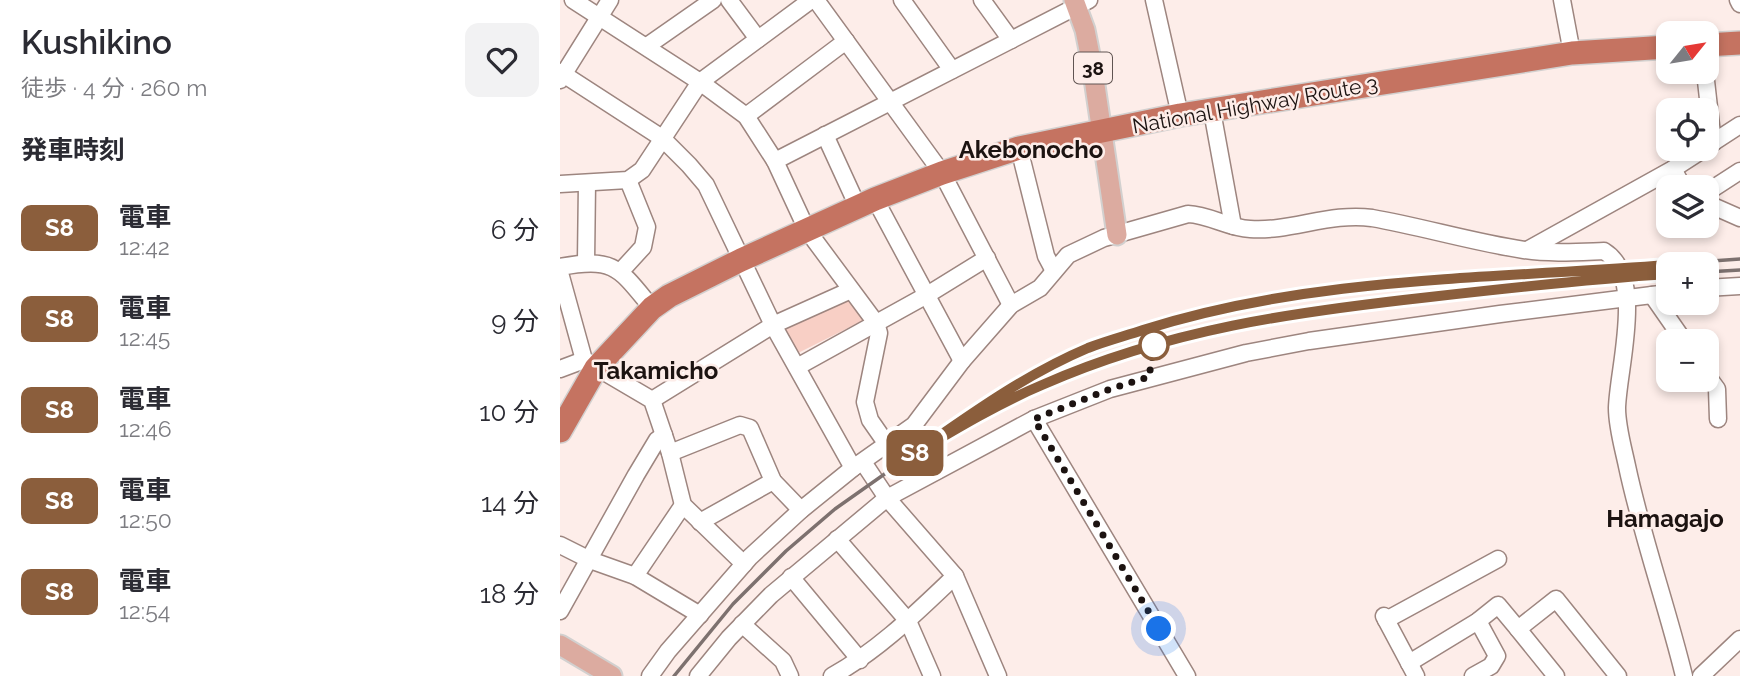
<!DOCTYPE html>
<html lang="ja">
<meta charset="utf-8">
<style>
:root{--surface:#fff;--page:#f2f2f3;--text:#2b2b33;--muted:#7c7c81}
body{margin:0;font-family:Raleway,"Noto Sans JP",sans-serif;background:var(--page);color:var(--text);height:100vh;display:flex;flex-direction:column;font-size:26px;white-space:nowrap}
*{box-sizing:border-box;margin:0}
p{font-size:23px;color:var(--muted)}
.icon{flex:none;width:38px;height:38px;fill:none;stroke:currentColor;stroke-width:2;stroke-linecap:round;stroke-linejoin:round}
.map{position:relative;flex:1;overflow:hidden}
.drawer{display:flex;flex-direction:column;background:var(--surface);width:560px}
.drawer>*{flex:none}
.badge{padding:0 14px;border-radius:10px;font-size:24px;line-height:46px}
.needle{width:46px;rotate:60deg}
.buttons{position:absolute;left:1096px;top:21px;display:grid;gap:14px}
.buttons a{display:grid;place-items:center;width:63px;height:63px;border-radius:14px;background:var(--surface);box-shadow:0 4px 10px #0003;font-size:35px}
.you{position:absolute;width:35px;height:35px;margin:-18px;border:5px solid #fff;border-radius:50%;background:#1a73e8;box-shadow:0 0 0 10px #1a73e833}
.map>.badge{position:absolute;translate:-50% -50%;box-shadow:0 0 0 4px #fff}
h2{padding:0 21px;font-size:26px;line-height:63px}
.round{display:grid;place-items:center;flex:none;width:74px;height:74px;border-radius:14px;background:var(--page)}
.headline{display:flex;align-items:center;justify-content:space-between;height:119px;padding:0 21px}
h1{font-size:33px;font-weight:600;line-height:52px}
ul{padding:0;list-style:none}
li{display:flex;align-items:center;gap:21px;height:91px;padding:0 21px}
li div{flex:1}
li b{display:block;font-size:26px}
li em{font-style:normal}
li .badge{min-width:77px;font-weight:700;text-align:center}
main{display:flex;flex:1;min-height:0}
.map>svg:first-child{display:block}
.green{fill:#f8cfc5}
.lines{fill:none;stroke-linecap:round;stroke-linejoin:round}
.minor-casing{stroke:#9d857f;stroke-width:19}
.major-casing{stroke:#d2d0cf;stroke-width:23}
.highway-casing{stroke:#d2d0cf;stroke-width:26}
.minor{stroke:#fff;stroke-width:16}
.major{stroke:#dcaba0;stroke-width:19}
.highway{stroke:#c57361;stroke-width:23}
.rail{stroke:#7d716f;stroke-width:3.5}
.line-casing{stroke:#fff;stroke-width:16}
.line{stroke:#8b5e3c;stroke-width:10}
.walk{stroke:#1c1311;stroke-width:7;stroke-dasharray:0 12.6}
.stop-dot{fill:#fff;stroke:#8b5e3c;stroke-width:3.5}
.labels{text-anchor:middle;stroke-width:5;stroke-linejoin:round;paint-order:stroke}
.shield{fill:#fdede9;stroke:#605452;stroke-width:2}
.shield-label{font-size:19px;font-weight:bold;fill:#1c1311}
.street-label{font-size:21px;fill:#1c1311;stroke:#fdede9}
.quarter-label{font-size:24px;font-weight:bold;fill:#1c1311;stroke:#fdede9}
</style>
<main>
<section class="drawer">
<div class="headline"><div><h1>Kushikino</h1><p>徒歩 · 4 分 · 260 m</p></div><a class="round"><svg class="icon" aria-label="heart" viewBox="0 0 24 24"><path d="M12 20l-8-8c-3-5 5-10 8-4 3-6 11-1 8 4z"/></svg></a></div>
<h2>発車時刻</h2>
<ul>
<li><span class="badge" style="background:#8b5e3c;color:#fff">S8</span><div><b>電車</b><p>12:42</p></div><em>6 分</em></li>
<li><span class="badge" style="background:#8b5e3c;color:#fff">S8</span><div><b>電車</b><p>12:45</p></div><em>9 分</em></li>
<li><span class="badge" style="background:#8b5e3c;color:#fff">S8</span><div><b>電車</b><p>12:46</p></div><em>10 分</em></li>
<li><span class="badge" style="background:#8b5e3c;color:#fff">S8</span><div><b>電車</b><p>12:50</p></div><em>14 分</em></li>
<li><span class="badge" style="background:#8b5e3c;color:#fff">S8</span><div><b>電車</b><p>12:54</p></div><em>18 分</em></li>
</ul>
</section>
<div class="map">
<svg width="1180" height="676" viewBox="0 0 1180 676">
<rect width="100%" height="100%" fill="#fdede9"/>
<path class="green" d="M 283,292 L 306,319 L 230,357 L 215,332 Z"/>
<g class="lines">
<defs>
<g id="minor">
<path d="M 13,0 L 140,82 L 186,116 L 215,161 L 247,230 L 316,323 L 319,333 L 305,402 L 310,420 L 326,443"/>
<path d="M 169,0 L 198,39"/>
<path d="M 256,0 L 382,173 L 451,305"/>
<path d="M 342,0 L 392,70"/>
<path d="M 422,0 L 451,40"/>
<path d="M 594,0 L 620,115"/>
<path d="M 1002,0 L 1012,53"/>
<path d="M 1178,0 L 1180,4"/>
<path d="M 87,46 L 153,0"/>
<path d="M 0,72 L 102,138 L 129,165 L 146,185 L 213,325 L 293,468"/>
<path d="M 1145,72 L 1153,143"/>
<path d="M 0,80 L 50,0"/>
<path d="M 652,111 L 673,226"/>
<path d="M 186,116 L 286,41"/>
<path d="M 265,135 L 298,207"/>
<path d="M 1146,147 L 1180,125"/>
<path d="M 459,148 L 486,256 L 494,271"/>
<path d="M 215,161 L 529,0"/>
<path d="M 1113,169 L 1123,187"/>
<path d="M 0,184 L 68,180 L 82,170 L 140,82 L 251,0"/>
<path d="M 1146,193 L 1180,171"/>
<path d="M 315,199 L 402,361"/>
<path d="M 1146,203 L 1180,218"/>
<path d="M 969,249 L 1113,169 L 1144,149"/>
<path d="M 26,262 L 27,183"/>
<path d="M 0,267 C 55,257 59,268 92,308"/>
<path d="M 61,271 L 83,247 L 87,227 L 68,180"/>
<path d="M 0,273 L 24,360"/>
<path d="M 1146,288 L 1180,286"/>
<path d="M 1092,295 L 1124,341"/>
<path d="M 237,367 L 367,295 L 427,258"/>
<path d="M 0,369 L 24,360 L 92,400 L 110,453 L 123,505 L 184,564"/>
<path d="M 1146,374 L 1157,389 L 1158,419"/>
<path d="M 92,400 L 213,325 L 291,290"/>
<path d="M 474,419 L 627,676"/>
<path d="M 110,453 L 180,425 L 190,428 L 213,481 L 241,510"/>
<path d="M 303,462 L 327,498 L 395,576 L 438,676"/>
<path d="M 140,522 L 213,481"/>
<path d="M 277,539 L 348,621 L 372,676"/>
<path d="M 0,545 L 30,560 L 75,576 L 140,615"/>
<path d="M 75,576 L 123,505"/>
<path d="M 231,577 L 300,660"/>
<path d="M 0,611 L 76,475 L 97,440 L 104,435"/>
<path d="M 824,616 L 856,676"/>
<path d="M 826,620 L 938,559"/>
<path d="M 182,624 L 223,661 L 230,676"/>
<path d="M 849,663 L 918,621 L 938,605 L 958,629"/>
<path d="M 90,676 L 108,651 L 190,557 L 241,510 L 293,468 L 354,425 L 402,361 L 451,305 L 480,288 L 508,255 L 544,238 L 628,214 C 650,215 668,228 690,229 C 730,232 771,212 812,218 C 863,227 912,242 964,250 C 989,254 1018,252 1044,251 C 1086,277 1058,367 1057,408 C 1057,427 1063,447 1067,466 C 1082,537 1107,606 1124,676"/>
<path d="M 138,676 L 169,638 L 211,595 L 327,498 L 474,419 L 550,389 L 686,353 L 749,341 L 940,314 L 1108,293"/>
<path d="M 272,676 C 319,650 356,613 395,576"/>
<path d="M 913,676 L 931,666 L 937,656 L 918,621"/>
<path d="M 996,676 L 958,629 L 996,599 L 1058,676"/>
<path d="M 1141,676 L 1180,639"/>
</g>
<g id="major">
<path d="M 514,0 L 525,30 L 532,65 L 557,235"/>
<path d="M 0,645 L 52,676"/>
</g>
<g id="highway">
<path d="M 1146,45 L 1180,43"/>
<path d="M 0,431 L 36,368 L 92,308 L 109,296 L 181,260 L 315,199 L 382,173 L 459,148 L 620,115 L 1012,53 L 1108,47"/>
</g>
</defs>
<use href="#minor" class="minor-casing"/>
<use href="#major" class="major-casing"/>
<use href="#highway" class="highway-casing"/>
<use href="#minor" class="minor"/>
<use href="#major" class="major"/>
<use href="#highway" class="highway"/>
<g class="rail">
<path d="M 1110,264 L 1180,259"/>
<path d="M 1146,272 L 1180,270"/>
<path d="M 443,403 C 508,373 577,347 647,330 C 686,320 727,315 767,310 C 852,297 939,289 1025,280"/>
<path d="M 114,676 L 173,604 L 226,551 L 275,509 L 431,399 L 528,348 L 616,320 L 692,301 L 805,286 L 1108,264"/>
</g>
</g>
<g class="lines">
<defs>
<path id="line" d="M 1108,265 C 932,279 753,276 583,330 C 565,336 546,341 528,348 C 464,375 408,416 352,455 C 394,430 437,404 482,385 C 609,329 734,312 870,297 C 949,288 1028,279 1108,274"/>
</defs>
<use href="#line" class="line-casing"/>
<use href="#line" class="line"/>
<path class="walk" d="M 594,345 L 589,377 L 550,389 L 474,419 L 599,629"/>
</g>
<circle class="stop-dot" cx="594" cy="345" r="14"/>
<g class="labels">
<rect class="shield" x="514" y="52.5" width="38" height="31" rx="5"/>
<g class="shield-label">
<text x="533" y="75">38</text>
</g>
<g class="street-label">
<text transform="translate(695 105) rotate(-10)" y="7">National Highway Route 3</text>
</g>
<g class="quarter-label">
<text x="471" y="158">Akebonocho</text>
<text x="96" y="379">Takamicho</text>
<text x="1105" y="527">Hamagajo</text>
</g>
</g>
</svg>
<div class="buttons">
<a><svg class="needle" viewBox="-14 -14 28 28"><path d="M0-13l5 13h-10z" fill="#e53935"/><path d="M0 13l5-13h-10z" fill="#7c7c81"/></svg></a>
<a><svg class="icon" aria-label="locate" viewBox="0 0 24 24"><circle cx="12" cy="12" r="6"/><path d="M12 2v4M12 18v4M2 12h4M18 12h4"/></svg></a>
<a><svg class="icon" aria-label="layers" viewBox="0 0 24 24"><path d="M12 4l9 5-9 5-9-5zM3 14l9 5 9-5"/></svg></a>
<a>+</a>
<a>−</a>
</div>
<div class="you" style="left:599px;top:629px"></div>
<b class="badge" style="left:355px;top:453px;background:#8b5e3c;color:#fff">S8</b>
</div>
</main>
